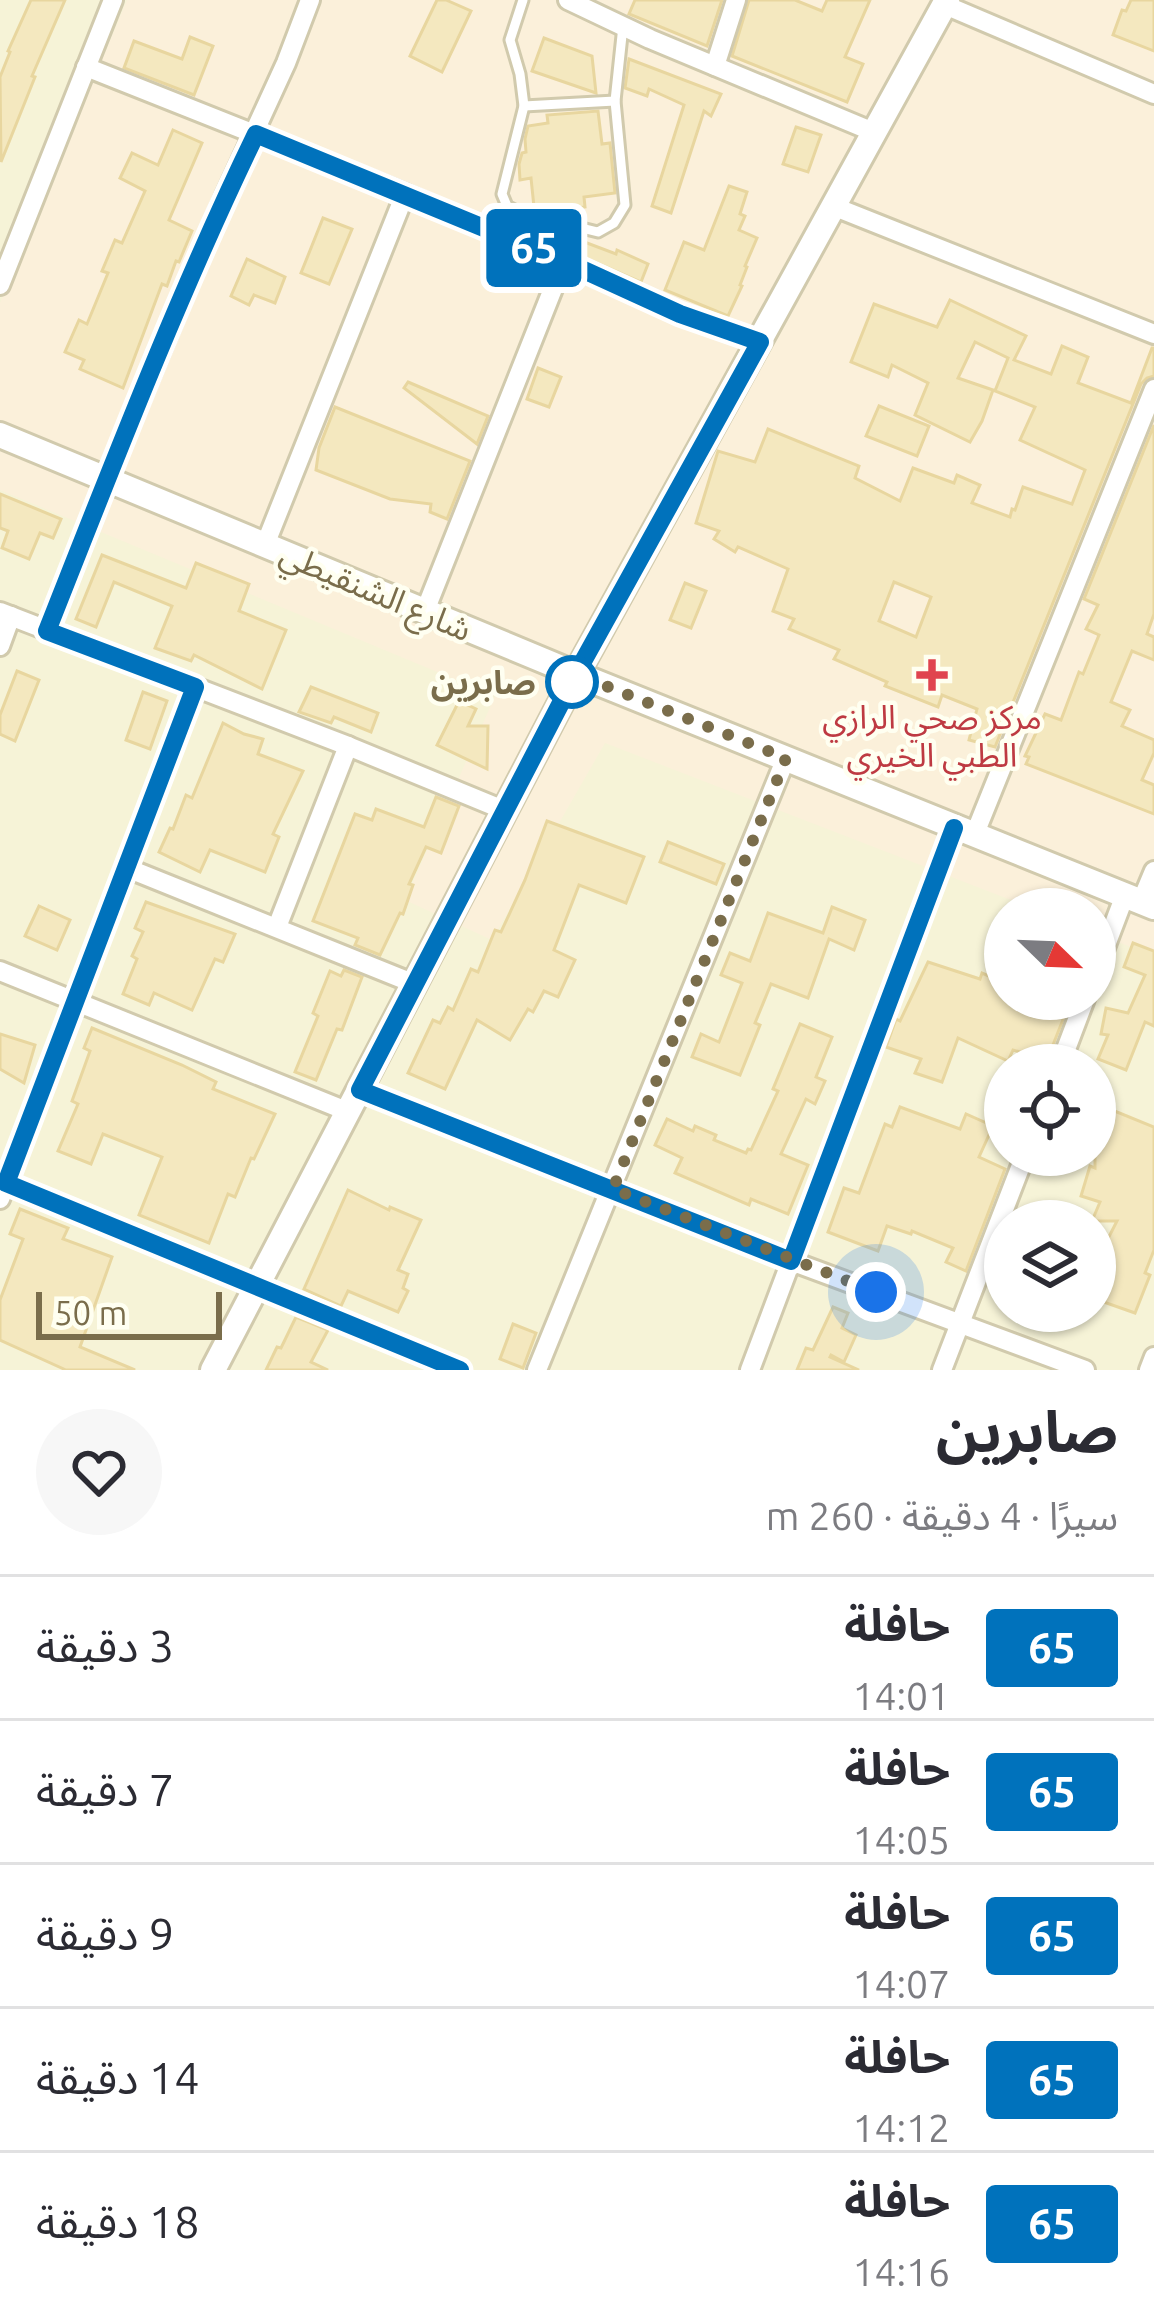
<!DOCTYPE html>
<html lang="ar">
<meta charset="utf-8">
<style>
:root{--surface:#fff;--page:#f7f7f7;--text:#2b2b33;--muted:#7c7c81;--line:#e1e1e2}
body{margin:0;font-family:Ubuntu,"Noto Sans Arabic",sans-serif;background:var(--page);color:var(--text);direction:rtl;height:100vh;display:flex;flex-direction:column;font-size:45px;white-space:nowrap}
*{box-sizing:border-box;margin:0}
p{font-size:39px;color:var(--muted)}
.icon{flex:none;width:66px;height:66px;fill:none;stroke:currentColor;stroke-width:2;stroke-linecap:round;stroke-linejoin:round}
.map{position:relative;height:1370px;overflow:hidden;direction:ltr}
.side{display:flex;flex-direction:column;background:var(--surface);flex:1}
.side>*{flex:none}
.badge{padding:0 24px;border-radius:9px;font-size:42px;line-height:78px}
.needle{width:78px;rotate:113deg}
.buttons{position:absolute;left:984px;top:888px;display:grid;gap:24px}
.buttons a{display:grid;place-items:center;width:132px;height:132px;border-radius:50%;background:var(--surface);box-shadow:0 3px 9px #0004;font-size:60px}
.scale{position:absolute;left:36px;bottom:30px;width:186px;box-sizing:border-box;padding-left:12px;border:6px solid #7a6d4b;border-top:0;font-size:33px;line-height:42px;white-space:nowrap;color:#7a6d4b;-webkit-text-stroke:9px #fffff1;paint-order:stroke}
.you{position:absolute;width:60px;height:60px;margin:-30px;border:9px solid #fff;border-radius:50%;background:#1a73e8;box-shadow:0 0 0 18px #1a73e833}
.map>.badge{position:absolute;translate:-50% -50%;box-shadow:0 0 0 6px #fff}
.round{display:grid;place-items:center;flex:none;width:126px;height:126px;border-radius:63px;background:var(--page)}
.head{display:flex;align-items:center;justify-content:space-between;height:204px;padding:0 36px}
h1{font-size:57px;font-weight:700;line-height:90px}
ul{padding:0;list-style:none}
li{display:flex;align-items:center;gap:36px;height:144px;padding:0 36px;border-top:3px solid var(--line)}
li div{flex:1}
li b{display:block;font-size:45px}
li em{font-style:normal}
li .badge{min-width:132px;font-weight:700;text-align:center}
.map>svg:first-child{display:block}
.residential{fill:#f6f3d7;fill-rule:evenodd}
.commercial{fill:#fbf0da}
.building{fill:#f4e8bf;stroke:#e8d69f;stroke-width:3;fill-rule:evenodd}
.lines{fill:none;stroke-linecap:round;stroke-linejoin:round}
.service-casing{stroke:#d1caad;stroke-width:15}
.minor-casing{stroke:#d1caad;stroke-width:24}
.tertiary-casing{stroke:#d1caad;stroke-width:30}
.service{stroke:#fff;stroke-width:9}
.minor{stroke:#fff;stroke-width:18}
.tertiary{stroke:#fff;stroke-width:24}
.line-casing{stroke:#fff;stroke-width:27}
.line{stroke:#0072bc;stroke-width:18}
.walk{stroke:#7a6d4b;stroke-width:12;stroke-dasharray:0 21.6}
.health-dot{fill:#e0444e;stroke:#fffff1;stroke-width:4.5}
.stop-dot{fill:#fff;stroke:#0072bc;stroke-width:6}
.labels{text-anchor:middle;stroke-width:9;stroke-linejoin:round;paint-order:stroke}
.street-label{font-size:33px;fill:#7a6d4b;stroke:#fffff1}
.stop-label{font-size:33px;font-weight:bold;fill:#7a6d4b;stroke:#fffff1;text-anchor:end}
.health-label{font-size:33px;fill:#be3a42;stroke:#fffff1}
</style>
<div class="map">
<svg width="1154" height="1370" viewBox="0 0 1154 1370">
<rect width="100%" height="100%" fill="#fdfde9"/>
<path class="residential" d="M 0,0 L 1154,0 L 1154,1370 L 0,1370 ZM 1005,909 L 1095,909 L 1095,999 L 1005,999 ZM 1005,1065 L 1095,1065 L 1095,1155 L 1005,1155 ZM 1005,1221 L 1095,1221 L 1095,1311 L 1005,1311 Z"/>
<path class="commercial" d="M 127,0 L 1154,0 L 1154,956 L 1095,933 L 1095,909 L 1034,909 L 605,743 L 492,940 L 405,900 L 495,696 L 0,490 L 0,303 Z"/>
<g class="building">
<path d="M 31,0 L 65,0 L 32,76 L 35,77 L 1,162 L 0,77 L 10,52 L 8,51 Z"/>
<path d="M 437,0 L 446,0 L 471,11 L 442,72 L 410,56 Z"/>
<path d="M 635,0 L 722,0 L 707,46 L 629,14 Z"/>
<path d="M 749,0 L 795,0 L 822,11 L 827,0 L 870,0 L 845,57 L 863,64 L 847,102 L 732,56 Z"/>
<path d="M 1131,0 L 1154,0 L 1154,51 L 1113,35 L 1122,10 L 1126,11 Z"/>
<path d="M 190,37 L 213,46 L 194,95 L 124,68 L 134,41 L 182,59 Z"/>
<path d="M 544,38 L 592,56 L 596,93 L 532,71 Z"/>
<path d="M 629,59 L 721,94 L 711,116 L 704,111 L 671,213 L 652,206 L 684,105 L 649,89 L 647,96 L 625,88 Z"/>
<path d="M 598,111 L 602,144 L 610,143 L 615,193 L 584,197 L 585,207 L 551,211 L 534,207 L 531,178 L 520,180 L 519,164 L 522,153 L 526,152 L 525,139 L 528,126 L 548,123 L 547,115 Z"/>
<path d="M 796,127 L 821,135 L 808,172 L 783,164 Z"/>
<path d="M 173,130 L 202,143 L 169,220 L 192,231 L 179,262 L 176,261 L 167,286 L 162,284 L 123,388 L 80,369 L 84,360 L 65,352 L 79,320 L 87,324 L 108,273 L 102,271 L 115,240 L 122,243 L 145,191 L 120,178 L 132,153 L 158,165 Z"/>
<path d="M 729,186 L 747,192 L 740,214 L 745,216 L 739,230 L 757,238 L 745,266 L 747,267 L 740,285 L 742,286 L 728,316 L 665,290 L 684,242 L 704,250 Z"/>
<path d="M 323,218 L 352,229 L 329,284 L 301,273 Z"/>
<path d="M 534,226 L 558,232 L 616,254 L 617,250 L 648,264 L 641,282 L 531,234 Z"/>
<path d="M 247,259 L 285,277 L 275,303 L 254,295 L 249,305 L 231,296 Z"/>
<path d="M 950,300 L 1026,336 L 1014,360 L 1051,374 L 1062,346 L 1088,357 L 1078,383 L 1131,403 L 1152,348 L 1154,348 L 1154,376 L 1147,378 L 1141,384 L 995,747 L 969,740 L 977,709 L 942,695 L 938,707 L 885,686 L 887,682 L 834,659 L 839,650 L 789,629 L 794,619 L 773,611 L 788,569 L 738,547 L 735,552 L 714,539 L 719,531 L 696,523 L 718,451 L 755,462 L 768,429 L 859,466 L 855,478 L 900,501 L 913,468 L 954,483 L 957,475 L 980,485 L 972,503 L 1010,517 L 1012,509 L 1015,510 L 1023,487 L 1072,504 L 1085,470 L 1020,440 L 1035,407 L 995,391 L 1008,358 L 975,342 L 958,378 L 993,390 L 982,421 L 970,442 L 915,415 L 928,383 L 892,365 L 888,377 L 851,362 L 874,304 L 937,327 ZM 894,582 L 931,597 L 916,637 L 879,621 Z"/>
<path d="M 538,368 L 561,377 L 549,407 L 527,399 Z"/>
<path d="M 408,382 L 488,416 L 477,444 L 404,388 Z"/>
<path d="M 879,406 L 929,426 L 917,456 L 866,436 Z"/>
<path d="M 335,407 L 470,461 L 447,519 L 430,512 L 431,504 L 390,499 L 316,470 L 319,448 Z"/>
<path d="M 1154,425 L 1154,614 L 1147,634 L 1154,637 L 1154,660 L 1132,651 L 1111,702 L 1130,710 L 1122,726 L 1154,740 L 1154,753 L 1142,780 L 1154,785 L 1154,814 L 1026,764 L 1029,757 L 1025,756 L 1045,714 L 1061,720 L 1079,672 L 1083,674 L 1099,635 L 1086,629 L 1098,605 L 1084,599 Z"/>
<path d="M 0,494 L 61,519 L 53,538 L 40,533 L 29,559 L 2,548 L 8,531 L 0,528 Z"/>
<path d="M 102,555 L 186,588 L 196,563 L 249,584 L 239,611 L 286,630 L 262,689 L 194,655 L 191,661 L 155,648 L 172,606 L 114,582 L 96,627 L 76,619 Z"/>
<path d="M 685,583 L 706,591 L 691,628 L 670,620 Z"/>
<path d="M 17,671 L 39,680 L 15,741 L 0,734 L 0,715 Z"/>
<path d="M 311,687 L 378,713 L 371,732 L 334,717 L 331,723 L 299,712 Z"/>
<path d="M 143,692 L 167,701 L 150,749 L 126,740 Z"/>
<path d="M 459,701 L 476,709 L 468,726 L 488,726 L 487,769 L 437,745 Z"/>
<path d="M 223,723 L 244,734 L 263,739 L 258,754 L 303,771 L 273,834 L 279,837 L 265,872 L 210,850 L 200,872 L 159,852 L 170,828 L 173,829 L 186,795 L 192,798 Z"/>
<path d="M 436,797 L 459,806 L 441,853 L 426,847 L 409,884 L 413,885 L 403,914 L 400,913 L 380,955 L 355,945 L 358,938 L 313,921 L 355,814 L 372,820 L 376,809 L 424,827 Z"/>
<path d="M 547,821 L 644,857 L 626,903 L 579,885 L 554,950 L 575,960 L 558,997 L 544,991 L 533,1012 L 528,1009 L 510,1040 L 477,1020 L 445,1089 L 408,1073 L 433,1020 L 440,1023 L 448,1007 L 453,1010 L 471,969 L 478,972 L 495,930 L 501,932 L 525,880 Z"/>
<path d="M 668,842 L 724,864 L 716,884 L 660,862 Z"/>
<path d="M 146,902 L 235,934 L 223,962 L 215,959 L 192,1010 L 154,993 L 149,1005 L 123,994 L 137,959 L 132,956 L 143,932 L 135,928 Z"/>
<path d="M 39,906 L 70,920 L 57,950 L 25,936 Z"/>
<path d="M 832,907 L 865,920 L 854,950 L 829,939 L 808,998 L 771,984 L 755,1023 L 760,1025 L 740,1075 L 692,1057 L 701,1034 L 719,1042 L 742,983 L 721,975 L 730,953 L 750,961 L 768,913 L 823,933 Z"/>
<path d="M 1133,943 L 1154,951 L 1154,1026 L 1145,1022 L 1126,1070 L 1098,1059 L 1108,1035 L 1101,1034 L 1106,1008 L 1128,1013 L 1145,975 L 1124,967 Z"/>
<path d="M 928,962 L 980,979 L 982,973 L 1005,983 L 1005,999 L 1035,999 L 1066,1012 L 1047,1060 L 1013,1050 L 1008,1061 L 958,1038 L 942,1082 L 915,1073 L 921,1059 L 886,1047 L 896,1019 L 900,1021 Z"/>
<path d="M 344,970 L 362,977 L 342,1030 L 337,1029 L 316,1080 L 295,1072 L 318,1016 L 313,1013 L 330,971 L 341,976 Z"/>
<path d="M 800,1024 L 832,1037 L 816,1077 L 825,1081 L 815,1104 L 806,1099 L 781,1154 L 808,1165 L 788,1214 L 751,1199 L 749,1205 L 675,1173 L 682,1158 L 655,1145 L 667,1119 L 693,1131 L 695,1126 L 716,1135 L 714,1140 L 746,1153 L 748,1149 L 751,1150 L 778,1091 L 773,1089 Z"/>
<path d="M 92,1028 L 182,1065 L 216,1082 L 213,1089 L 275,1114 L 254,1159 L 251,1158 L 235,1197 L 228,1194 L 209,1243 L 139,1215 L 162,1157 L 103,1134 L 91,1164 L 58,1151 L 78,1104 L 72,1101 L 90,1051 L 84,1048 Z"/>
<path d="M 0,1034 L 35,1045 L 24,1083 L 0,1069 Z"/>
<path d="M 1095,1103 L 1154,1127 L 1154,1250 L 1145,1273 L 1150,1275 L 1135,1313 L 1095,1299 L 1095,1264 L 1117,1221 L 1092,1221 L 1100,1202 L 1081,1196 L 1090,1166 L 1095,1168 Z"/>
<path d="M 900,1107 L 960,1129 L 966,1114 L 993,1126 L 979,1157 L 1005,1169 L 966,1271 L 946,1262 L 953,1248 L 912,1231 L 911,1234 L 887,1226 L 878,1251 L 828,1232 L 844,1188 L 859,1193 L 885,1124 L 892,1127 Z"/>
<path d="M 348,1190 L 389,1210 L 390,1207 L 421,1220 L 398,1270 L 408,1274 L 403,1288 L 408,1291 L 398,1312 L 348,1291 L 341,1306 L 304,1289 Z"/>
<path d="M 20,1209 L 68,1228 L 63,1239 L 112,1257 L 80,1347 L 135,1370 L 66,1370 L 0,1340 L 0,1300 L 23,1239 L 10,1234 Z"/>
<path d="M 833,1307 L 848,1313 L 842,1328 L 856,1335 L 844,1362 L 831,1355 L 830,1357 L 859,1370 L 797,1370 L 806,1348 L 813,1350 Z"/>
<path d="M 296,1317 L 328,1330 L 311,1362 L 328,1370 L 266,1370 L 277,1347 L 281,1348 Z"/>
<path d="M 513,1324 L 536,1333 L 523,1368 L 500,1359 Z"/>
</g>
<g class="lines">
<defs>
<g id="service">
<path d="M 523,0 L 510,40 L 520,74 L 524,106 L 502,194 L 507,206 L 520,213 L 598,232 L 614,223 L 625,205 L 615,101 L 623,26"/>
<path d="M 524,106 L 615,101"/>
</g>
<g id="minor">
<path d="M 568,0 L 650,39 L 876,133"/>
<path d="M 945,5 L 1154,94"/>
<path d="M 715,66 L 736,0"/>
<path d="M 86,67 L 405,194 L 680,313 L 760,342"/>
<path d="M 835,207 L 1154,334"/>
<path d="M 0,285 L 113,0"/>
<path d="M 265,545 L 405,194"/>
<path d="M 425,611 L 564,261"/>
<path d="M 0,612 L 348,746 L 506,811"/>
<path d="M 47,630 L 107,479 L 225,196 L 286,63 L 310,0"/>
<path d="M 0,646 L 11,616"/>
<path d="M 974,836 L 1154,389"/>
<path d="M 127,868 L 415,984"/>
<path d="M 1141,902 L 1154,871"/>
<path d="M 277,927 L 348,746"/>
<path d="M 0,971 L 349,1112"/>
<path d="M 1095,974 L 1125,895"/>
<path d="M 1060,1065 L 1085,999"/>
<path d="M 360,1091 L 791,1261 L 1085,1370"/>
<path d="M 6,1183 L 461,1370"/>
<path d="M 0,1199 L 195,687"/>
<path d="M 537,1370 L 786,758"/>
<path d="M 750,1370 L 954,828"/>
<path d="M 942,1370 L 1025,1155"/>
<path d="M 1149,1370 L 1154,1357"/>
</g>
<g id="tertiary">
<path d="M 0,435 L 576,674 L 1154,907"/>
<path d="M 213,1370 L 576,674 L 947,0"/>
</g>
</defs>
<use href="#service" class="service-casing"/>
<use href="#minor" class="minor-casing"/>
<use href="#tertiary" class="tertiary-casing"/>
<use href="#service" class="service"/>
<use href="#minor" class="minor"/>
<use href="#tertiary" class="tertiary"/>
</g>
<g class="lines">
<defs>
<path id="line" d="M 460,1370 L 6,1183 L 195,687 L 47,631 C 113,464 178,295 256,134 L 564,261 L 680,314 L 760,342 L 576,674 L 360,1090 L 791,1261 L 954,828"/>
</defs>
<use href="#line" class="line-casing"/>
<use href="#line" class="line"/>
<path class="walk" d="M 572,682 L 576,674 L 786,758 L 613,1189 L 876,1292"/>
</g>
<path class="health-dot" d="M926 657h12v12h12v12h-12v12h-12v-12h-12v-12h12z"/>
<circle class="stop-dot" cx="572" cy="682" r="24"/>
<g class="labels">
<g class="street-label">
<text transform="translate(376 591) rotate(23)" y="12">شارع الشنقيطي</text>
</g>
<g class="stop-label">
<text x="536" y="694">صابرين</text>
</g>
<g class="health-label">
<text x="932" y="729">مركز صحي الرازي<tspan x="932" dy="38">الطبي الخيري</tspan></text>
</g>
</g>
</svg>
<div class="buttons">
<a><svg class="needle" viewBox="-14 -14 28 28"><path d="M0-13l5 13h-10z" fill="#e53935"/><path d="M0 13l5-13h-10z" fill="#7c7c81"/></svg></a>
<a><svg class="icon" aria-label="locate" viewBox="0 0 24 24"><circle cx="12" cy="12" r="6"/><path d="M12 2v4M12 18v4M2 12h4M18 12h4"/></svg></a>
<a><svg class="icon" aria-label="layers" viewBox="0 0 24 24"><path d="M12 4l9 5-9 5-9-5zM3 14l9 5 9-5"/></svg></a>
</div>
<div class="scale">50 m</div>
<div class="you" style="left:876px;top:1292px"></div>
<b class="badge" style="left:534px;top:248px;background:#0072bc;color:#fff">65</b>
</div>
<section class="side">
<div class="head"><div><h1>صابرين</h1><p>سيرًا · 4 دقيقة · 260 m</p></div><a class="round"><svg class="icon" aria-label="heart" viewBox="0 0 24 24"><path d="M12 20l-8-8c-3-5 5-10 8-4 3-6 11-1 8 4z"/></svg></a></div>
<ul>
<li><span class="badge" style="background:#0072bc;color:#fff">65</span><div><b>حافلة</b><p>14:01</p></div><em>3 دقيقة</em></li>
<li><span class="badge" style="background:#0072bc;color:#fff">65</span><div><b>حافلة</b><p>14:05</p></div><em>7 دقيقة</em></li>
<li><span class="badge" style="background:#0072bc;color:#fff">65</span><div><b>حافلة</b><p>14:07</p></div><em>9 دقيقة</em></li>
<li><span class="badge" style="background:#0072bc;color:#fff">65</span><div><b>حافلة</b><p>14:12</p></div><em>14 دقيقة</em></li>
<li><span class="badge" style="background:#0072bc;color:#fff">65</span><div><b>حافلة</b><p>14:16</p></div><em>18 دقيقة</em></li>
</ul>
</section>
